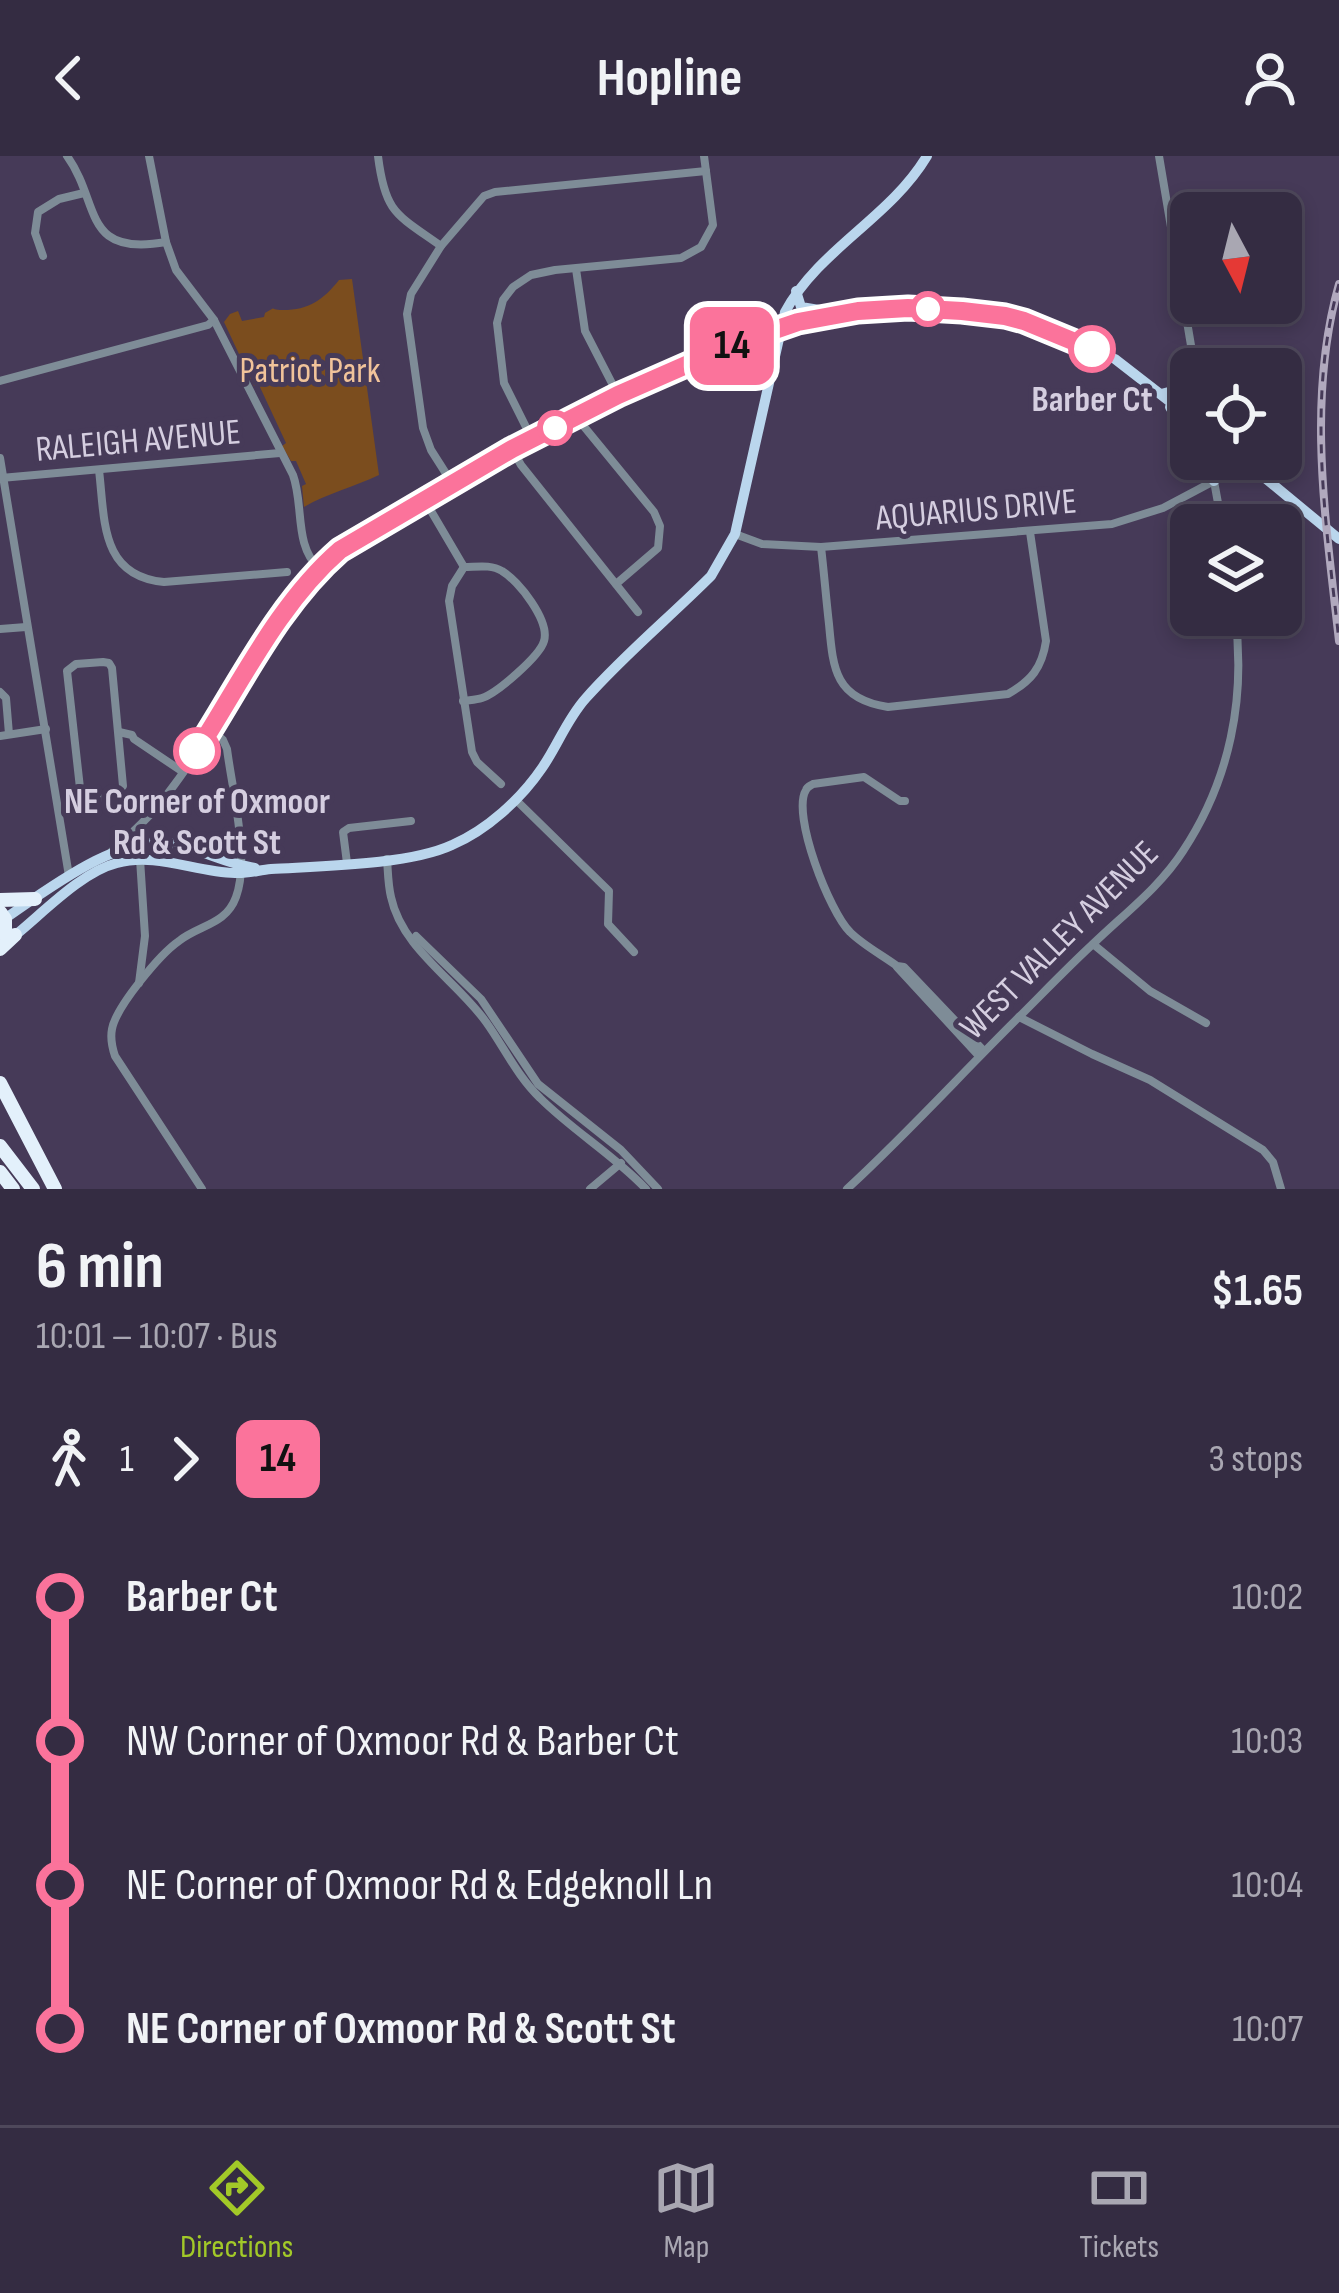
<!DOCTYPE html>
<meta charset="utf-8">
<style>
:root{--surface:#342c42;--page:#3c3449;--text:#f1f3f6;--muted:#a9a7b2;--line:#4e485b;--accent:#a2c928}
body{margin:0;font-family:"Sofia Sans Condensed",sans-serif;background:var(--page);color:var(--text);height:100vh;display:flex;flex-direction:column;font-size:45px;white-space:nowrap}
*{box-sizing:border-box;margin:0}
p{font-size:39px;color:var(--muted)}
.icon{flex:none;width:66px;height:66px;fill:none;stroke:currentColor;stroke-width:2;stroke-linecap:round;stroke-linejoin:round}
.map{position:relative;height:1033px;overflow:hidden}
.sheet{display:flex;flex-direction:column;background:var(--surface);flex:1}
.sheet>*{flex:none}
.badge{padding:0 24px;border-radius:18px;font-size:42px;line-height:78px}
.needle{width:78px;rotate:173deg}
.tools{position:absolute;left:1170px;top:36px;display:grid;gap:24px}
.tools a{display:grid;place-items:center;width:132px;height:132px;border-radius:18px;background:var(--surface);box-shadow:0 6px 18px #0003,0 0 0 3px var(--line);font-size:60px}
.map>.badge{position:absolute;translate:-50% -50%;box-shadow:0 0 0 6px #fff}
.legs{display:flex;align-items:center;gap:18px;height:132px;padding:0 36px;font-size:39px}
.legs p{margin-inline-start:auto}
.summary{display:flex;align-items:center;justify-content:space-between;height:204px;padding:0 36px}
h1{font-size:66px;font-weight:700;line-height:90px}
ul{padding:0 36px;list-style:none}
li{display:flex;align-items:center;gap:42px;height:144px;font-size:45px}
li i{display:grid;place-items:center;width:18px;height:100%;margin:0 15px;background:currentColor}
li i::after{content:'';width:30px;height:30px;margin:-15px;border:9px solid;border-radius:50%;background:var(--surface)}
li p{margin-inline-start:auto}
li:first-child i{background:linear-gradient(#0000 50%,currentColor 0)}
li:last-child i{background:linear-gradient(currentColor 50%,#0000 0)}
header{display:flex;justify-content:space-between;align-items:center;height:156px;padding:0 36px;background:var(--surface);font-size:54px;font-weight:700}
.tab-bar{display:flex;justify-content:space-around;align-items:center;height:168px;border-top:3px solid var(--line);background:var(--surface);font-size:33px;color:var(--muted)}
.tab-bar a{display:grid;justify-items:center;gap:6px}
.tab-bar .current{color:var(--accent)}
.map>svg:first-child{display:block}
.green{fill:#7b4d1e}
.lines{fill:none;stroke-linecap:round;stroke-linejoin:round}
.minor{stroke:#7e8c97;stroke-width:8}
.major{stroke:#bad6ed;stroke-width:10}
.highway{stroke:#e3f0fb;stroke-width:14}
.rail-casing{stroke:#b1a9be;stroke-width:8}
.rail{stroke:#463a58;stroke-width:3;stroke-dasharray:9;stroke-linecap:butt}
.line-1-casing{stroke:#fff;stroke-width:27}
.line-1{stroke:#fb739b;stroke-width:18}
.stop-1-dot{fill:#fff;stroke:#fb739b;stroke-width:6}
.labels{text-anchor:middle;stroke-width:10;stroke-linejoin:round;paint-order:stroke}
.park-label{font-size:36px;fill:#f1c39a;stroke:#463a58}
.stop-label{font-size:36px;font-weight:bold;fill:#d5cee0;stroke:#463a58}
.street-label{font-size:36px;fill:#d5cee0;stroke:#463a58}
</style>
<header><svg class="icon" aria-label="back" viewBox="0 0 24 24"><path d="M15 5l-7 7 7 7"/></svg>Hopline<svg class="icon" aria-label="person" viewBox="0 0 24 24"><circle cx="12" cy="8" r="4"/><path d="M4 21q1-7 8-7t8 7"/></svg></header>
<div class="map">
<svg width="1339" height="1033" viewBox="0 0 1339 1033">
<rect width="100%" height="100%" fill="#463a58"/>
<path class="green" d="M 352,123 L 379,319 C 354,331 328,337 304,351 L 302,330 L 306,328 L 296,305 L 291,305 L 282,290 L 286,287 L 259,229 L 254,230 L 224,166 L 230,158 L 238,155 L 242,165 L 264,161 L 265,157 C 279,149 267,154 283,154 C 309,154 323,144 339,124 Z"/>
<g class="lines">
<g class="minor">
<path d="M 67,0 C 101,47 81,101 166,86"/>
<path d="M 149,0 L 166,86 L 176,114 L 214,164 L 293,319 C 304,349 294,390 319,412"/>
<path d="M 378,0 C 385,57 396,58 441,90"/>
<path d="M 1159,0 L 1195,213"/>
<path d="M 43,100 L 35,77 L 38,56 L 59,43 L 84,37"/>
<path d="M 576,113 L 585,175 L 618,239"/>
<path d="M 0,225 L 208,169 L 214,164"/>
<path d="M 577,262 L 654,356 L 660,370 L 658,392 L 616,428"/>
<path d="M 532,283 L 504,227 L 497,167 L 503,144 L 513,131 L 531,119 L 555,114 L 681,102 L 701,91 L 713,69 L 704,0"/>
<path d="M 512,293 L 521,309 L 638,456"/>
<path d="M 0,302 L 69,720"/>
<path d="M 1210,303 L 1222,369"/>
<path d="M 99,314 C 105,364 100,420 164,426 L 287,416"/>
<path d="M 1,322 L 280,297"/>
<path d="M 452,327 L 431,294 L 423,272 L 407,158 L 411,138 L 441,90 L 484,40 L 495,36 L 706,15"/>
<path d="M 424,343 L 464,411"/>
<path d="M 735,378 L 762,388 L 821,391 L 1112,368 L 1163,352 L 1214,325"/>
<path d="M 821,391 C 824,416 826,442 829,468 C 833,513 835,543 888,551 L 1008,538 C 1031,525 1042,512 1046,485 L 1030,376"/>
<path d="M 464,411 L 452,430 L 449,445 L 472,596 L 477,606 L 501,628"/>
<path d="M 0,473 L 26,471"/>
<path d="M 103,506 L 109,507 L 112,512 L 123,630 L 113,642 L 81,641 L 67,515 L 76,508 Z"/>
<path d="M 0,536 L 6,542 L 9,578"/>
<path d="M 463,545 C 469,544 476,544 482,542 C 497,537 540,500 544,485 C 550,465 519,425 502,415 C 491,408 476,411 464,411"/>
<path d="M 119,576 L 132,579 L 134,583 L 183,616"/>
<path d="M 0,580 L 46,573"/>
<path d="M 516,644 L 609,735 L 608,768 L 634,796"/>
<path d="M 905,645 L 900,645 L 864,621 L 813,628 C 810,630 807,631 806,634 C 791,658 830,757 850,776 C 863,789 882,799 897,810 L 904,811 L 984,895"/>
<path d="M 111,696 C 132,677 152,659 169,636 C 229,558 265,459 340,394 L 512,293 L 618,239 L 780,172"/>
<path d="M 387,703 C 388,716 388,729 391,741 C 402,793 457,825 486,866 C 504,891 517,920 540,942 C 573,975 614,999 646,1033"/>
<path d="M 347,707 L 343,676 L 349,672 L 411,665"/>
<path d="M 416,780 L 481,843 L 538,928 L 621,994 L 658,1033"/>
<path d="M 1093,788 L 1150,835 L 1206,867"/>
<path d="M 897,811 L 979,900"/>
<path d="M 139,827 L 145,780 L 140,703"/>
<path d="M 1019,861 L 1092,898 L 1150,924 L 1263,994 L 1273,1006 L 1281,1033"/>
<path d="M 202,1033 L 115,900 C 112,891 110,883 112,873 C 116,851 160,798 179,785 C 199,769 226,769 236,741 C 250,704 232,633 227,593 L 223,584 L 211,573"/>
<path d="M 590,1033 L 621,1007"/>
<path d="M 847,1033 C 908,977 963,916 1022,858 C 1046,834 1069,810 1094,787 C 1124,758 1160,731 1183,695 C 1230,624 1246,542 1235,459"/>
</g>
<g class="major">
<path d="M 796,135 L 801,151 L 825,155"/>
<path d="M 780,172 L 840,156 L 908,152 L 1005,160 L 1039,170 L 1115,203 L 1191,262"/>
<path d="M 1161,238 L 1184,232 L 1191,223"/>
<path d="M 1170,251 L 1191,287"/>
<path d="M 1200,303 L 1214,325 L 1220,314 L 1230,305 L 1245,306"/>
<path d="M 1242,303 L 1339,383"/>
<path d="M 0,766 C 43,737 121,675 175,688 C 202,694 227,708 255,712"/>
<path d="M 13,781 C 42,758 81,716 117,707 C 156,696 195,716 235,717 C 247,718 259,714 271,713 C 320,710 409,709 452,689 C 487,674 521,643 542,612 C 558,589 567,563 586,542 C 624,499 670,461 711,420 L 735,378 L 785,156 C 819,93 890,62 927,0"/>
</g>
<g class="highway">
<path d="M 0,744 L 35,743"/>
<path d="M 0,756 L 5,763 L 5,773 L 0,777"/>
<path d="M 0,793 L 15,779"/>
<path d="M 0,927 L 55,1033"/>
<path d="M 0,990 L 33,1033"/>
<path d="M 0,1016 L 13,1033"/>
</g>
<defs>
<path id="rail" d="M 1339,128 C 1306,245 1326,366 1339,485"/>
</defs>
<use href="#rail" class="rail-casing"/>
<use href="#rail" class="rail"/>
</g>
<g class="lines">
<defs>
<path id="line-1" d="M 197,595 C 241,527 278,448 340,394 L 512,293 L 618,239 L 734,188 L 798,166 L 858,155 L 908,152 L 962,155 L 1005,160 L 1024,165 L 1092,193"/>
</defs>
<use href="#line-1" class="line-1-casing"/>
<use href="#line-1" class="line-1"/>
</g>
<g class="stop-1-dot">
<circle cx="928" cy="153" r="15"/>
<circle cx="1092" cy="193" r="21"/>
<circle cx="555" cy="272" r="15"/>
<circle cx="197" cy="595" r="21"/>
</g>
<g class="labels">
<g class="park-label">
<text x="310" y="226">Patriot Park</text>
</g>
<g class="stop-label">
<text x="1092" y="255">Barber Ct</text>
<text x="197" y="657">NE Corner of Oxmoor<tspan x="197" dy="41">Rd &amp; Scott St</tspan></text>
</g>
<g class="street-label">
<text transform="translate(138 283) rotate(-5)" y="13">RALEIGH AVENUE</text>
<text transform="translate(976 352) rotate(-5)" y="13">AQUARIUS DRIVE</text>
<text transform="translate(1058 783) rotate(-45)" y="13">WEST VALLEY AVENUE</text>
</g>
</g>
</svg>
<div class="tools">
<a><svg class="needle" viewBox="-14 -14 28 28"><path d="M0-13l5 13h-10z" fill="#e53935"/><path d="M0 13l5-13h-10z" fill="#a9a7b2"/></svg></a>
<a><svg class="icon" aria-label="locate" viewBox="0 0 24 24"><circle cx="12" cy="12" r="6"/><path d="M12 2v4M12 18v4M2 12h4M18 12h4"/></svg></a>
<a><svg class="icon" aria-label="layers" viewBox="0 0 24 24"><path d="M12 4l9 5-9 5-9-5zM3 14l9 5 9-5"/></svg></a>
</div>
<b class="badge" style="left:732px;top:190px;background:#fb739b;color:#111">14</b>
</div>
<section class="sheet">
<div class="summary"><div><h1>6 min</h1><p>10:01 – 10:07 · Bus</p></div><b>$1.65</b></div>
<div class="legs"><svg class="icon" aria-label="walk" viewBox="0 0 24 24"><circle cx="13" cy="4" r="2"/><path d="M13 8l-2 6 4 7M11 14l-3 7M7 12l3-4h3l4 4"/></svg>1<svg class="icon" aria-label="forward" viewBox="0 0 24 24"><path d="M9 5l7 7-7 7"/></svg><b class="badge" style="background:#fb739b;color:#111">14</b><p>3 stops</p></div>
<ul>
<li><i style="color:#fb739b"></i><b>Barber Ct</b><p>10:02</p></li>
<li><i style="color:#fb739b"></i><span>NW Corner of Oxmoor Rd &amp; Barber Ct</span><p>10:03</p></li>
<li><i style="color:#fb739b"></i><span>NE Corner of Oxmoor Rd &amp; Edgeknoll Ln</span><p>10:04</p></li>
<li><i style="color:#fb739b"></i><b>NE Corner of Oxmoor Rd &amp; Scott St</b><p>10:07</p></li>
</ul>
</section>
<nav class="tab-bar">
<a class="current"><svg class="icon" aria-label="directions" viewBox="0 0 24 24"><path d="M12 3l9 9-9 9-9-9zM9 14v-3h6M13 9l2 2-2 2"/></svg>Directions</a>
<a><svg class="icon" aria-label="map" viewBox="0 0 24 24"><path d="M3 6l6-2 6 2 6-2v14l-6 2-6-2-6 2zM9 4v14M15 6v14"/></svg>Map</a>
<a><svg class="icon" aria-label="tickets" viewBox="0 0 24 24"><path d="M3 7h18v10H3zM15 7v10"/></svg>Tickets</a>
</nav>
